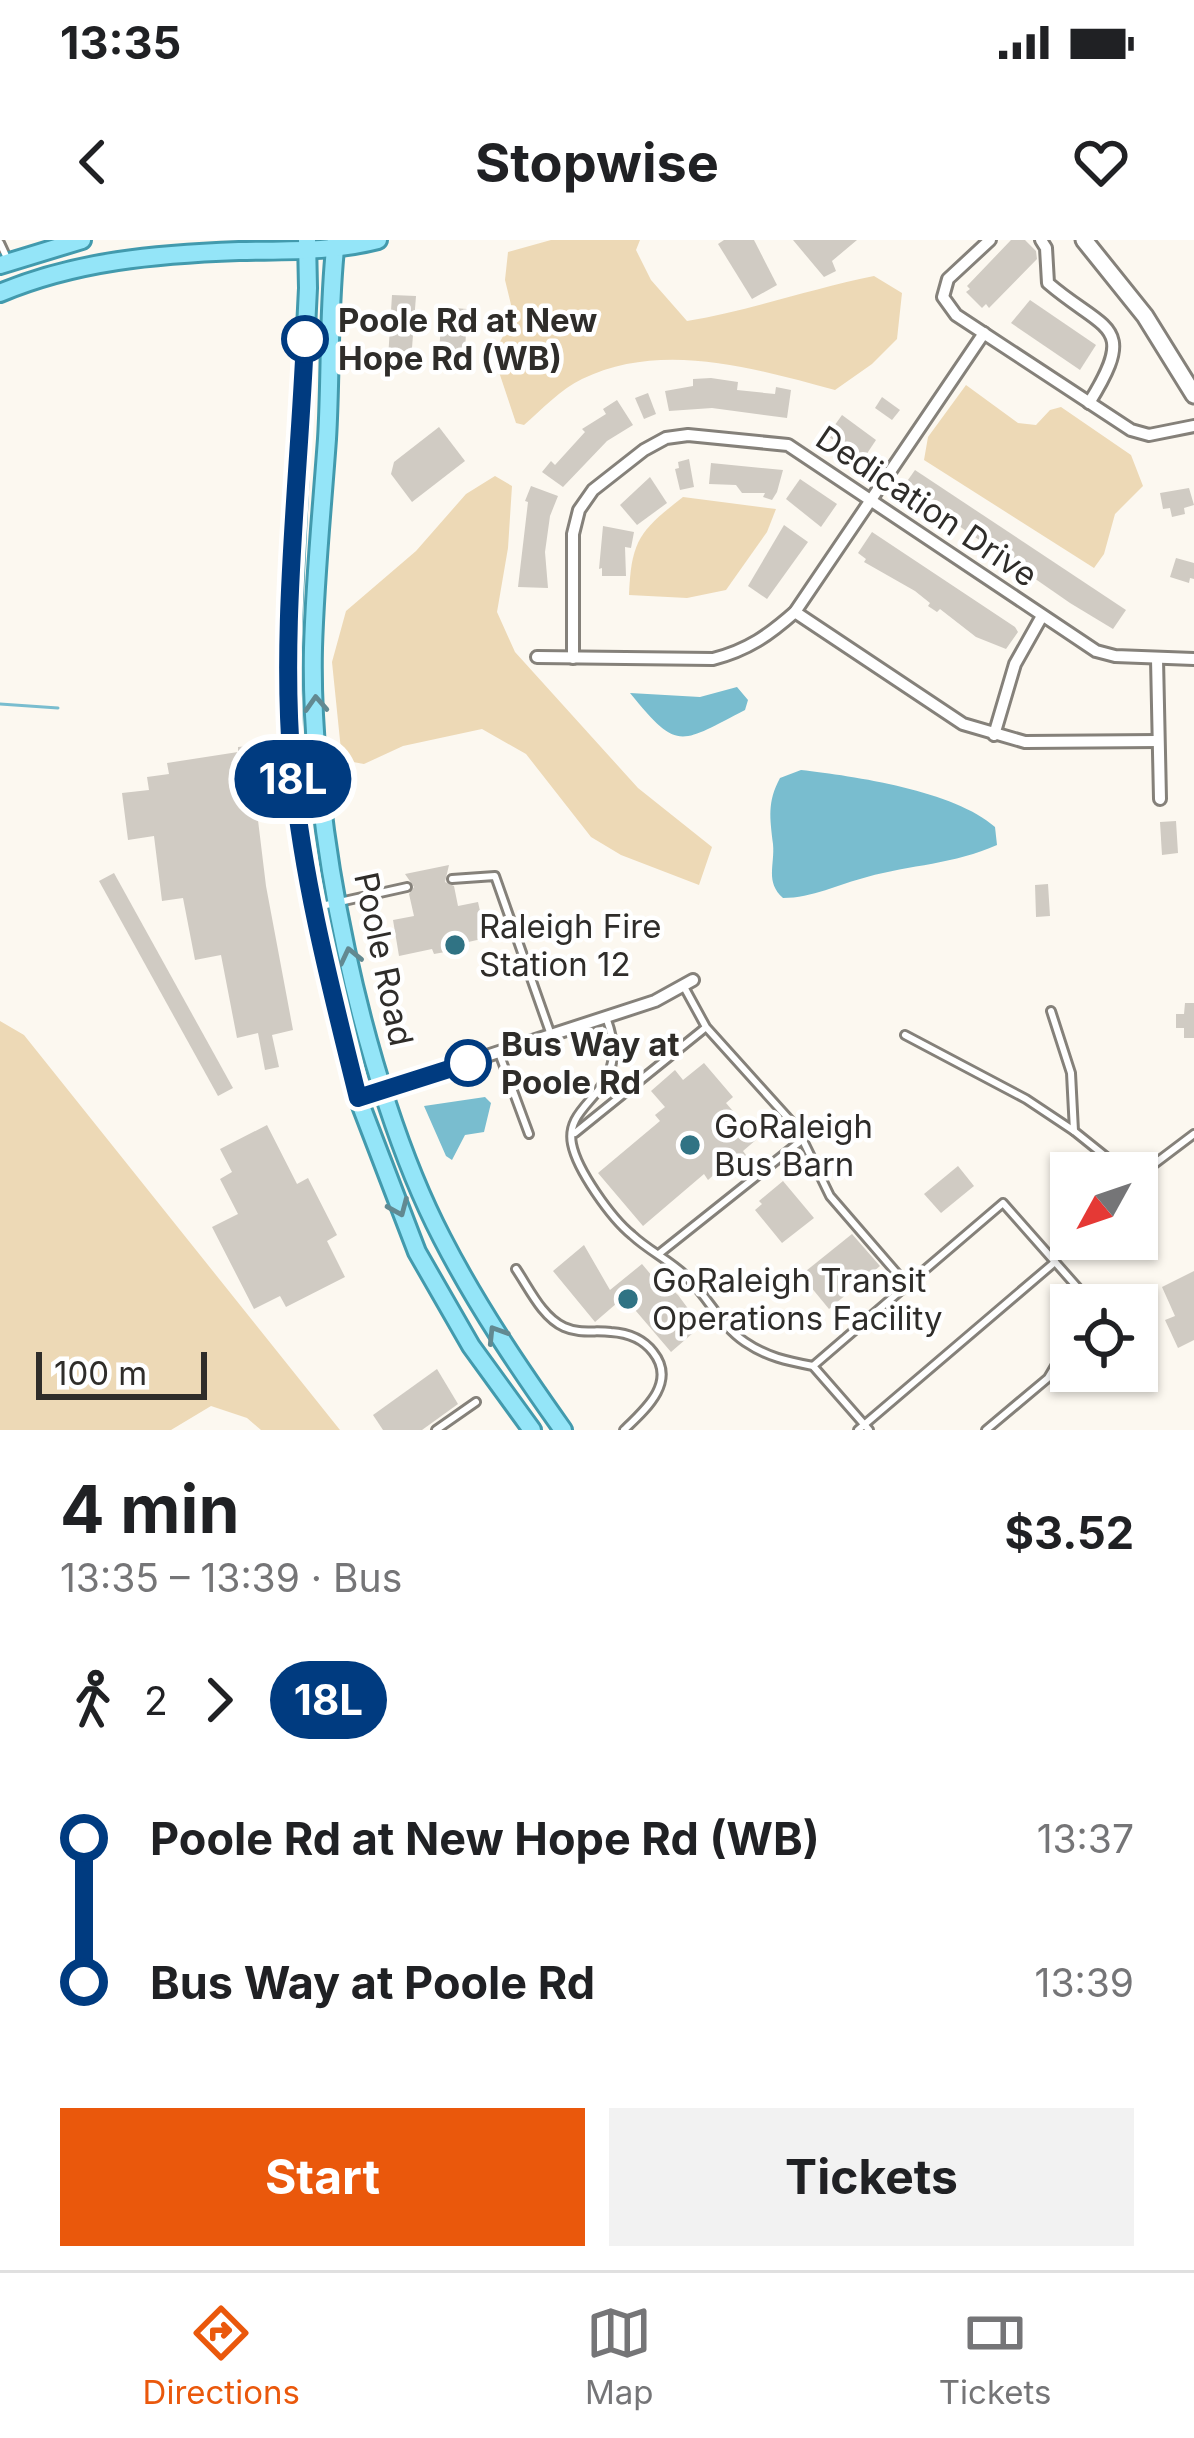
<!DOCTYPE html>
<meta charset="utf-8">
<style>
:root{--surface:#fff;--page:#f2f2f2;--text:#202124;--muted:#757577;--line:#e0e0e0;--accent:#ea580c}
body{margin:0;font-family:Inter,sans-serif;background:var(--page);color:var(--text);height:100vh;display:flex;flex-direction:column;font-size:45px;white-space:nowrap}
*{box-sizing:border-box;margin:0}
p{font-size:39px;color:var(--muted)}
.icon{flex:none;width:66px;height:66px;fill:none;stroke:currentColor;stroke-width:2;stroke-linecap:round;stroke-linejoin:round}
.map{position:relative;height:1190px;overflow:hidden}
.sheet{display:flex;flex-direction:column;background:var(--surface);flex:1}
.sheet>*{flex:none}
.badge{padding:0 24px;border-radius:39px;font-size:42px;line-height:78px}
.needle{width:78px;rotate:230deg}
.controls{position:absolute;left:1050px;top:912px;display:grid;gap:24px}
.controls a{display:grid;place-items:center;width:108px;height:108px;border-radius:0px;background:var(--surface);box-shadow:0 3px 9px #0004;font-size:60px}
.scale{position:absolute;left:36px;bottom:30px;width:171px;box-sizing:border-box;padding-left:12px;border:6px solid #2f2d2a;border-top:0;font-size:33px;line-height:42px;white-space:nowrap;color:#2f2d2a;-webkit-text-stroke:9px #fff;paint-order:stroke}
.map>.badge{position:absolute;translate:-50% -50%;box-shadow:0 0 0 6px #fff}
.legs{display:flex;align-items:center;gap:18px;height:132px;padding:0 60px;font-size:39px}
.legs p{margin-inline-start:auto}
.overview{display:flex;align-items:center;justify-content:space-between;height:204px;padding:0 60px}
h1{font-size:66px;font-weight:700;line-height:90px}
.action{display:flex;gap:24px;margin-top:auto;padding:24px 60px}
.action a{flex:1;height:138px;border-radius:0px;background:var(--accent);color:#fff;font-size:48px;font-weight:700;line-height:138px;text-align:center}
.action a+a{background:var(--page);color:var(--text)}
ul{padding:0 60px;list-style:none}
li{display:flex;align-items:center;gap:42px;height:144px;font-size:45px}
li i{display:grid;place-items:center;width:18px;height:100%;margin:0 15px;background:currentColor}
li i::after{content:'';width:30px;height:30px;margin:-15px;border:9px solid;border-radius:50%;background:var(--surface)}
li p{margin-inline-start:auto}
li:first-child i{background:linear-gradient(#0000 50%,currentColor 0)}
li:last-child i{background:linear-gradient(currentColor 50%,#0000 0)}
.status{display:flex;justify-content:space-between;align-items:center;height:84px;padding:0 60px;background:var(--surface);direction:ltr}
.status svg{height:33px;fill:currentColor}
header{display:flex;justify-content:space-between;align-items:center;height:156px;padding:0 60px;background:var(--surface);font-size:54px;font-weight:700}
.dock{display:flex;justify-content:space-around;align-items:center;height:168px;border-top:3px solid var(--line);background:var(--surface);font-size:33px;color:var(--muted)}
.dock a{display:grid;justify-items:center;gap:6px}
.dock .selected{color:var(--accent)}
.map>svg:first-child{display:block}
.green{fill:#edd9b6}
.water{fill:#79bdcf}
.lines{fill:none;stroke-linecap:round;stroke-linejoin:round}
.stream{stroke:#79bdcf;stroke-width:3}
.building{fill:#d0cbc3}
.lane-casing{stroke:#85817a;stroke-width:12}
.street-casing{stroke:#85817a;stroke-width:16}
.secondary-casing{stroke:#85817a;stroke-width:21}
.primary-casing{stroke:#429aad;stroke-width:22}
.lane{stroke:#fff;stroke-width:6}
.street{stroke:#fff;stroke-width:10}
.secondary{stroke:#fff;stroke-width:15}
.primary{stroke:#94e5f8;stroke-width:16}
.oneway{stroke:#628991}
.line-1-casing{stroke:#fff;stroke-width:27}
.line-1{stroke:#003b80;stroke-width:18}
.stop-1-dot{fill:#fff;stroke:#003b80;stroke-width:6}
.poi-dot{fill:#307384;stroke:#fff;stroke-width:4.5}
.labels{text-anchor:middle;stroke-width:9;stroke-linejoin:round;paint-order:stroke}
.stop-label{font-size:33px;font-weight:bold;fill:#2f2d2a;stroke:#fff;text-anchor:start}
.street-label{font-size:33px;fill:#2f2d2a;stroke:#fff}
.poi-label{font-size:33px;fill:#2f2d2a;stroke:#fff;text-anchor:start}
</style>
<div class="status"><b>13:35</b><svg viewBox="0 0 49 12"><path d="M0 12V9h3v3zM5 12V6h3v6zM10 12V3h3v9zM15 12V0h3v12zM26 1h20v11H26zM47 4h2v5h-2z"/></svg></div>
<header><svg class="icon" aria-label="back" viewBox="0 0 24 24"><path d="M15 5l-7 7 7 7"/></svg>Stopwise<svg class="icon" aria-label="heart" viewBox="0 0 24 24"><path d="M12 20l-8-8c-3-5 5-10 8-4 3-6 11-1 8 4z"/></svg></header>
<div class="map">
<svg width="1194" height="1190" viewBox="0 0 1194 1190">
<rect width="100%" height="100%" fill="#fcf8f0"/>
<g class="green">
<path d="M 551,0 L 640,0 L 636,10 L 651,40 L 687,81 C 751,70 810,49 874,36 L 902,53 L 897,99 L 872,124 L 835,150 C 755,129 663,100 582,139 C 561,149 541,170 524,185 L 516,183 L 493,114 L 514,77 L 505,40 L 508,12 Z"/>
<path d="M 966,145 L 1018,183 L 1036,185 L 1050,170 L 1061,167 L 1131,215 L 1143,246 L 1115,274 L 1104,314 L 1094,328 L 924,220 L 928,197 Z"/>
<path d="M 495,236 L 512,246 L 508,308 L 497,372 L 515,412 L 638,548 L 712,607 L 699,645 L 621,615 L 591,597 L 526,514 L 482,489 L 403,506 L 364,524 L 342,520 L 332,422 L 346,371 L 416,311 L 466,254 Z"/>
<path d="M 683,257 L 776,269 L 767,292 L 726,350 L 687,358 L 629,355 C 631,299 641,290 683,257 Z"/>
<path d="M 0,781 L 24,795 L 340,1190 L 261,1190 L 247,1178 L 211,1166 L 171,1190 L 0,1190 Z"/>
</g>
<g class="water">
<path d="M 737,447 L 748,460 L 745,470 C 679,504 678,512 630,453 L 700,457 Z"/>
<path d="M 801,530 C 854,536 955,551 995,587 L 997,605 C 955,624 910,625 867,637 C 839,644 812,658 783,658 C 765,642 775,625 773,604 C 770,578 767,562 780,538 Z"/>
<path d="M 485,857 L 491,863 L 484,892 L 465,895 L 452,920 L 446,916 L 424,866 Z"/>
</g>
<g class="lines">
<path class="stream" d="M 0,464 L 58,468"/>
</g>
<g class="building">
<path d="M 724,0 L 754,0 L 777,45 L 752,59 L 718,4 Z"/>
<path d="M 793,0 L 857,0 L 832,21 L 836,31 L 824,37 Z"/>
<path d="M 1011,0 L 1025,0 L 1036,11 L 1037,19 L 989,68 L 986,64 L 982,68 L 966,52 L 970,49 L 967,46 Z"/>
<path d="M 392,55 L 416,56 L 411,121 L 388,119 Z"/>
<path d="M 1030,60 L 1096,105 L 1080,130 L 1011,83 Z"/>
<path d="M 442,67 L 467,69 L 465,114 L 439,113 Z"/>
<path d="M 711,138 L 738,142 L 737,150 L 775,154 L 776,147 L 791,150 L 787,178 L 712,168 L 669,171 L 665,151 L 693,146 L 693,139 Z"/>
<path d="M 648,153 L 656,174 L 644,179 L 635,158 Z"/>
<path d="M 882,157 L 900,170 L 892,180 L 875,168 Z"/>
<path d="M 617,160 L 633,185 L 607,201 L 563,247 L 542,232 L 551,221 L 555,225 L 585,192 L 582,189 L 606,174 L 603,169 Z"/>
<path d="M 842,175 L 876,200 L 864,218 L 827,196 Z"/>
<path d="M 439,187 L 465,221 L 412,262 L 391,234 L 394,222 Z"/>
<path d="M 689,219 L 694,247 L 680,250 L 675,229 L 679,228 L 678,222 Z"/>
<path d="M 711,223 L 783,230 L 777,252 L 772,260 L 763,257 L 765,253 L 742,253 L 736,245 L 709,244 Z"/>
<path d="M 915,230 L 1126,370 L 1113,389 L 1070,363 L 903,247 Z"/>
<path d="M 650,237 L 667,263 L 637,285 L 620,265 Z"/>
<path d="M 800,239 L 837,264 L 821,287 L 786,259 Z"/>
<path d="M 531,246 L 558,256 L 550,276 L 545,312 L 548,348 L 518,347 L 528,262 L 525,261 Z"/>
<path d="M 1189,248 L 1194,265 L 1184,268 L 1185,274 L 1172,277 L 1170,268 L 1163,269 L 1160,253 Z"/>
<path d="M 784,285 L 808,302 L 767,359 L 748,346 Z"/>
<path d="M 603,286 L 634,292 L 631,308 L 625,307 L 626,336 L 602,336 L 602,328 L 599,329 Z"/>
<path d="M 872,292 L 1015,387 L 1018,392 L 1006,409 L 976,397 L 940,369 L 937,372 L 928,366 L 930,363 L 915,351 L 864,322 L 866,319 L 858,313 Z"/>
<path d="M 1176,318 L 1194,323 L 1194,339 L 1190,338 L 1189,343 L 1170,337 Z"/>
<path d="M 249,506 L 266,646 L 293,790 L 272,795 L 279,827 L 265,830 L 258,793 L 237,798 L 221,715 L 195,720 L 183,658 L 162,661 L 154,596 L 128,600 L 122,553 L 149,550 L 147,537 L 169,534 L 167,523 L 238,512 L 238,507 Z"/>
<path d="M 1176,581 L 1178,613 L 1162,615 L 1160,582 Z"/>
<path d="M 449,625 L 445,642 L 454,646 L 458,666 L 478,662 L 486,698 L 455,705 L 456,710 L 434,714 L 432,709 L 399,716 L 393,680 L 414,676 L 409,654 L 414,647 L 405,634 Z"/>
<path d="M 114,633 L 233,848 L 218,856 L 99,641 Z"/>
<path d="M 1048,644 L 1050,676 L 1036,677 L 1035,645 Z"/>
<path d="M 1185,763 L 1194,763 L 1194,798 L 1184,798 L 1184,788 L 1176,788 L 1176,774 L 1184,774 Z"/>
<path d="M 704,823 L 733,857 L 726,863 L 757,899 L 743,911 L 746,915 L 721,937 L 717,932 L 708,940 L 704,934 L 643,986 L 598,933 L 660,881 L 655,875 L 665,867 L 651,851 L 675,830 L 683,840 Z"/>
<path d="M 267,885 L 297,944 L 308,938 L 337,995 L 327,1001 L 345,1037 L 286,1067 L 280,1056 L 254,1069 L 212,987 L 238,974 L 220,939 L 232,932 L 220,909 Z"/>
<path d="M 958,926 L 974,946 L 941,973 L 924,954 Z"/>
<path d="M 783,941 L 814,978 L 782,1003 L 755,970 L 762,964 L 759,961 Z"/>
<path d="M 852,994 L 880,1026 L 829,1069 L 801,1035 Z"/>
<path d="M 584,1005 L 610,1050 L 642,1024 L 663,1049 L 667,1045 L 678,1055 L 701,1086 L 671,1112 L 624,1057 L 595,1082 L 553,1031 Z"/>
<path d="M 1194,1031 L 1194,1100 L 1178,1108 L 1165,1080 L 1175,1076 L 1162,1047 Z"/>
<path d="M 437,1129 L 458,1164 L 422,1190 L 383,1190 L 373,1175 Z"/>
</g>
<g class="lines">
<defs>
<g id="lane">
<path d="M 0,3 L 7,18"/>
<path d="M 452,639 L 495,636 L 551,795"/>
<path d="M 317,667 L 407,647"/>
<path d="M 683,745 L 706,787 L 797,888 L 830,956 L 907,1045 L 1003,963 L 1093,1065"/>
<path d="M 1051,771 L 1071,833 L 1074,891 L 1125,932 L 1145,931 L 1194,894"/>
<path d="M 607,780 C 634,854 563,859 572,904 C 577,930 611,978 632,995 C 650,1012 672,1021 690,1040 C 709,1059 722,1087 745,1102 C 767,1117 787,1121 813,1126 L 869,1190"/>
<path d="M 905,795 L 1026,859 L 1074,891"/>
<path d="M 499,813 L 529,894"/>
<path d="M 575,893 L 705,788"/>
<path d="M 660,1013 L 802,900"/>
<path d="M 516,1029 C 529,1048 542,1077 564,1087 C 579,1094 596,1090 611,1092 C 627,1093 643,1099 653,1112 C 677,1142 646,1169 624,1190"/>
<path d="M 813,1126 L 906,1046"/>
<path d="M 436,1190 L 476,1162"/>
<path d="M 858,1190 L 1055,1022"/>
<path d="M 986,1190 L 1048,1138 L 1071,1099"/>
</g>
<g id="street">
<path d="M 990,0 L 948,39 L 943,57 L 956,75 L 1131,190 L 1149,195 L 1194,186"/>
<path d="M 1041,0 L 1046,8 L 1048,43 C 1105,92 1139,83 1089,163"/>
<path d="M 795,372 L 963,484 L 1025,502 L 1158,501"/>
<path d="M 537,417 L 713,419 C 748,410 769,395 795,372 L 984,93"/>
<path d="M 573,418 L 573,294 L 579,270 L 593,250 L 644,210 L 666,198 L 688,195 L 788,205 L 1096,411 L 1115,416 L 1194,419"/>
<path d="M 1157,419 L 1160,559"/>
<path d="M 994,495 L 1015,424 L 1042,376"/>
<path d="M 358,858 L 655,761 L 693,740"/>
</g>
<path id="secondary" d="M 1084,0 L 1145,76 L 1194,155"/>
<g id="primary">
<path d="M 307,0 L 308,48 L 290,415 L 293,534 L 313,673 L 358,858 L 417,1012 L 471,1106 L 532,1190"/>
<path d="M 336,0 C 328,66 331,133 327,199 C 322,269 315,338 313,408 C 309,581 362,844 442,998 C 477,1066 519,1128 563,1190"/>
<path d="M 0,25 L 82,0"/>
<path d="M 0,53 C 76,21 157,14 239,11 C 287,10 331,12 378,0"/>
</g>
</defs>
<use href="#lane" class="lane-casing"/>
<use href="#street" class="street-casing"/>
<use href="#secondary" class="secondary-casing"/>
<use href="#primary" class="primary-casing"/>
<use href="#lane" class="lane"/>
<use href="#street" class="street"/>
<use href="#secondary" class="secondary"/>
<use href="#primary" class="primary"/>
</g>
<defs><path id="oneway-chevron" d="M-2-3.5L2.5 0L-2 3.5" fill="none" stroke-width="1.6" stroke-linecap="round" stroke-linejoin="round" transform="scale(3)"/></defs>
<g class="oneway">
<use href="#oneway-chevron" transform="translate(316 464) rotate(-93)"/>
<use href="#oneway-chevron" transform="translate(350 716) rotate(-103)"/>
<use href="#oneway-chevron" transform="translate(399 968) rotate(67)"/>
<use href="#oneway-chevron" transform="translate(496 1094) rotate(-122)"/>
</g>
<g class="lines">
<defs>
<path id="line-1" d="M 305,99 C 299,241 279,396 293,537 C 304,646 332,752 358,858 L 468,823"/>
</defs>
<use href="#line-1" class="line-1-casing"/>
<use href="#line-1" class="line-1"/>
</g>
<g class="stop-1-dot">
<circle cx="305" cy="99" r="21"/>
<circle cx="468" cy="823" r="21"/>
</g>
<g class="poi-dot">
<circle cx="455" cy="705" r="12"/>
<circle cx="690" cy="905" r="12"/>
<circle cx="628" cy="1059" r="12"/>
</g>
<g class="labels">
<g class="stop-label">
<text x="338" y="92">Poole Rd at New<tspan x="338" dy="38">Hope Rd (WB)</tspan></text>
<text x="501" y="816">Bus Way at<tspan x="501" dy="38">Poole Rd</tspan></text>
</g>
<g class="street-label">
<text transform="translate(927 266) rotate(34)" y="12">Dedication Drive</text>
<text transform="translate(384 719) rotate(78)" y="12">Poole Road</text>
</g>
<g class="poi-label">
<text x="479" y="698">Raleigh Fire<tspan x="479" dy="38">Station 12</tspan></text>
<text x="714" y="898">GoRaleigh<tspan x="714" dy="38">Bus Barn</tspan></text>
<text x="652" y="1052">GoRaleigh Transit<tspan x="652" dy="38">Operations Facility</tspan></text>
</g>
</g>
</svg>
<div class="controls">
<a><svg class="needle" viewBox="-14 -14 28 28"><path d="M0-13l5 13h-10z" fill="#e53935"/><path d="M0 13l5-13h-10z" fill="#757577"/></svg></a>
<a><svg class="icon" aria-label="locate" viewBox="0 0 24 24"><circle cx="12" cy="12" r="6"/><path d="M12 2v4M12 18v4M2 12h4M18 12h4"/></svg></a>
</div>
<div class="scale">100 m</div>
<b class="badge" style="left:293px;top:539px;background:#003b80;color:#fff">18L</b>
</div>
<section class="sheet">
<div class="overview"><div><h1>4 min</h1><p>13:35 – 13:39 · Bus</p></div><b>$3.52</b></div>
<div class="legs"><svg class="icon" aria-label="walk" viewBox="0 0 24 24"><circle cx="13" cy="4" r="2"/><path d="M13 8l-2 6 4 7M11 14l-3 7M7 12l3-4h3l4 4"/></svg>2<svg class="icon" aria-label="forward" viewBox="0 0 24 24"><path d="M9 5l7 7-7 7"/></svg><b class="badge" style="background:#003b80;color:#fff">18L</b></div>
<ul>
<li><i style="color:#003b80"></i><b>Poole Rd at New Hope Rd (WB)</b><p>13:37</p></li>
<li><i style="color:#003b80"></i><b>Bus Way at Poole Rd</b><p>13:39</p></li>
</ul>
<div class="action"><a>Start</a><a>Tickets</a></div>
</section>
<nav class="dock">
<a class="selected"><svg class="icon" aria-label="directions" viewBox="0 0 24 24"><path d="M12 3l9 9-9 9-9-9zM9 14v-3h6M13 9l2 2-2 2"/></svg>Directions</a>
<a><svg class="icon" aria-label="map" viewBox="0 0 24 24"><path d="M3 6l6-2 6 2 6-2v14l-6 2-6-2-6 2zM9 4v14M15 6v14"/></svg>Map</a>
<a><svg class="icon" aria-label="tickets" viewBox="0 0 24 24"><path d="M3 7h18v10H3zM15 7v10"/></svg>Tickets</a>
</nav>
